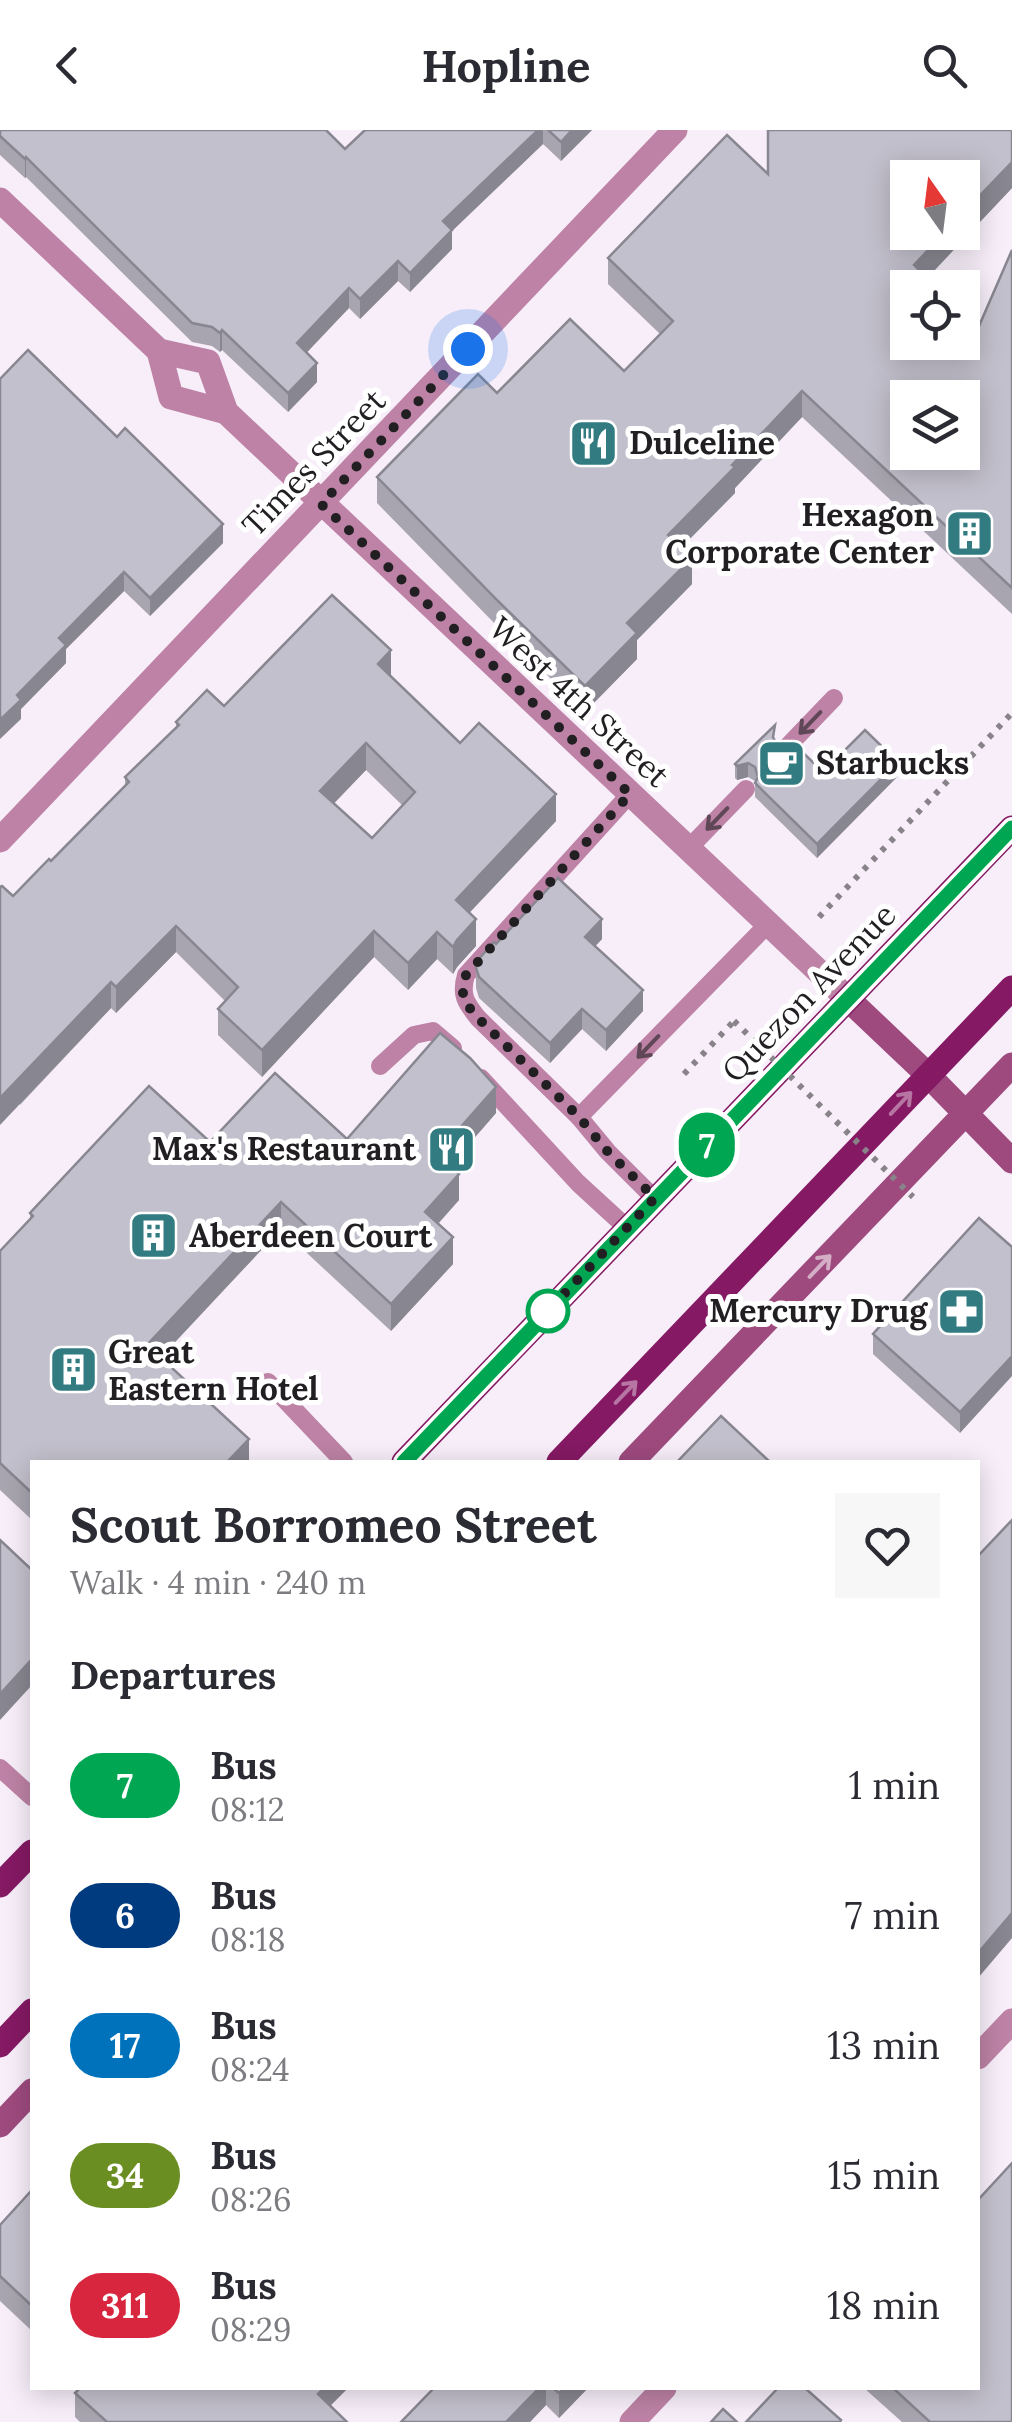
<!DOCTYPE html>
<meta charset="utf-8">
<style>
:root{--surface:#fff;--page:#f7f7f7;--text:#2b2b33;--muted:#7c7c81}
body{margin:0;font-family:Lora,serif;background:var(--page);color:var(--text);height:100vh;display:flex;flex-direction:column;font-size:38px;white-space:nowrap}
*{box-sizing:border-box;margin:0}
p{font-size:32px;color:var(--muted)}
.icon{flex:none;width:55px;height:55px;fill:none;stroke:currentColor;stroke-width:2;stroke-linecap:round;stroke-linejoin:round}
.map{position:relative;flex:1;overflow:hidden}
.sheet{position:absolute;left:30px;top:1330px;width:950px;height:930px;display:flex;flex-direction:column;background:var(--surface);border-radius:0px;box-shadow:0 5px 25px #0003}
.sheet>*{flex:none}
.badge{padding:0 20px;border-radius:32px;font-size:35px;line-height:65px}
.needle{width:65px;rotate:346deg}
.fabs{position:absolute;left:890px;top:30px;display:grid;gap:20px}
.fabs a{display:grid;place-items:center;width:90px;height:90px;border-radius:0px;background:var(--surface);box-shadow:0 5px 25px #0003;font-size:50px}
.you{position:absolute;width:50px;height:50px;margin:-25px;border:8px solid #fff;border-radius:50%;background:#1a73e8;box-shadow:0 0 0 15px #1a73e833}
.map>.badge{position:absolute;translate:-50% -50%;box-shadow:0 0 0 5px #fff}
h2{padding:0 40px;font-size:38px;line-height:90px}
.round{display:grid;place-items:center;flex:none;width:105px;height:105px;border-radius:0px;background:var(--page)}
.head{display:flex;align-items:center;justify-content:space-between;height:170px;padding:0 40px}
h1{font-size:48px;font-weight:700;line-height:75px}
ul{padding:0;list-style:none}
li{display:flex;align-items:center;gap:30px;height:130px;padding:0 40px}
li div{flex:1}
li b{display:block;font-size:38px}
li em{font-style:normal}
li .badge{min-width:110px;font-weight:700;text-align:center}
header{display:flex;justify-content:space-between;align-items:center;height:130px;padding:0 40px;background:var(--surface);font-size:45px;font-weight:700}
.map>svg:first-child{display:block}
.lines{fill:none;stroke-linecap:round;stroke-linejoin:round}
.path{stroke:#888289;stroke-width:6;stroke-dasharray:5 8;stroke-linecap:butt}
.lane{stroke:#bd82a5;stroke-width:18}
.street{stroke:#bd82a5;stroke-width:25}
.secondary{stroke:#9e4a7f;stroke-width:25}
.primary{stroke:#851964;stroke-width:25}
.path-bridge{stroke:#888289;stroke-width:6;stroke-dasharray:5 8;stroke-linecap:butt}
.wall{fill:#a8a5b0;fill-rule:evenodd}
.shaded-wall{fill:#888690}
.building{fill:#c3c0cd;stroke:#888690;stroke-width:2.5;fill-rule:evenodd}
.oneway{stroke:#604757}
.oneway2{stroke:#b675a2}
.oneway3{stroke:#d3aec5}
.line-casing{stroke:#fff;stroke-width:22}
.line{stroke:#00a651;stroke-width:15}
.walk{stroke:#221f23;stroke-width:10;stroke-dasharray:0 18}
.stop-dot{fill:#fff;stroke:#00a651;stroke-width:5}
.labels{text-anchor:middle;stroke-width:10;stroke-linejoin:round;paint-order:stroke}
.poi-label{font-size:32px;font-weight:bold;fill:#221f23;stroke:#fff;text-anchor:start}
.street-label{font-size:32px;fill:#221f23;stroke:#fff}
</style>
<header><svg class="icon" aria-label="back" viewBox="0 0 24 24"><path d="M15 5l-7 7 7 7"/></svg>Hopline<svg class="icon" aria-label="search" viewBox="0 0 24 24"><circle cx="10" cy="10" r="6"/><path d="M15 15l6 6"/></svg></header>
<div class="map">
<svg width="1012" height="2292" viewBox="0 0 1012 2292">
<rect width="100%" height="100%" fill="#f7eef9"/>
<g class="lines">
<g class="path">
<path d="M 819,787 L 1012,583"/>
<path d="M 684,944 L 734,891"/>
</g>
<g class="lane">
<path d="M 785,619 L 834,568"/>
<path d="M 630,664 L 466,845 C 460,865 466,873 478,888 L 579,987 L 608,1022 L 655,1069"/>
<path d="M 688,719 L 746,659"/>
<path d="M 380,936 L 414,905 L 433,901 L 453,918"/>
<path d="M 481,948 L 578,1053 L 627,1098"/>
<path d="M 579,987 L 768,794"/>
<path d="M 268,1252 L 344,1332"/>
<path d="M 0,1638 L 32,1667"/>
</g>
<g class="street">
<path d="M 0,70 L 159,221 L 208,232 L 226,282 L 849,870"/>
<path d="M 159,221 L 171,267 L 226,282"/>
<path d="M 0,710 L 675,0"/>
<path d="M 978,1927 L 1012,1891"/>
<path d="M 632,2292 L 664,2258"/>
</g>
<g class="secondary">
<path d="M 849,870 L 928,945 L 1012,1031"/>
<path d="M 631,1332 L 1012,935"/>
<path d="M 0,1995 L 32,1961"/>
</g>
<g class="primary">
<path d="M 404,1332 L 1012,698"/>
<path d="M 559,1332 L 1012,858"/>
<path d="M 0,1755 L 32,1722"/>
<path d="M 0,1915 L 32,1881"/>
</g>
<path class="path-bridge" d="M 734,891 L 913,1067"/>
</g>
<g class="wall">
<path d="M 0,0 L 345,19 L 365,0 L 592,0 L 561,31 L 543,14 L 452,101 L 452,119 L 410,162 L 398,151 L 360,189 L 349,178 L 306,222 L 317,252 L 288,282 L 222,220 L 220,222 L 212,216 L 192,212 L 26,47 L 25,48 L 0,25 Z"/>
<path d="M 1012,0 L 1012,58 L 927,147 L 979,196 L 1012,120 L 1012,484 L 802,287 L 735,358 L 735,363 L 681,418 L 692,454 L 637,510 L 637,529 L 585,582 L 498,497 L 377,373 L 377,347 L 497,263 L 624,241 L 660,204 L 608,154 L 608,128 L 768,44 Z"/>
<path d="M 0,249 L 223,413 L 150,486 L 124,461 L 66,519 L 66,533 L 21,579 L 21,589 Z"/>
<path d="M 391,546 L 460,613 L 556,691 L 469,783 L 476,816 L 457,837 L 453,844 L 437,829 L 408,860 L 374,827 L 262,947 L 218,905 L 218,879 L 225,871 L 176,822 L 116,883 L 111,878 L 20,975 L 13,766 L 51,731 L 125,656 L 125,647 L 176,598 L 176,592 L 224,576 ZM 366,640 L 402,675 L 372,708 L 334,673 Z"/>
<path d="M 774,611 L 776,613 L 823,642 L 898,646 L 817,728 L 755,667 L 755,651 L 748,647 L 737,650 L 735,648 L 735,634 Z"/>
<path d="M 602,809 L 595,816 L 643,881 L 606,921 L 582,899 L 550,933 L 479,868 L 476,858 L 476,838 L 496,814 Z"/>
<path d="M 496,983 L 450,1036 L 459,1070 L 438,1094 L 453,1134 L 391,1201 L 281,1099 L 160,1228 L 249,1332 L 32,1332 L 32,1390 L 0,1360 L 0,1121 L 30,1089 L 30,1083 L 210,1012 L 347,1009 Z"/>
<path d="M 979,1088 L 960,1303 L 873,1224 L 873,1204 Z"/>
<path d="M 32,2060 L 32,2201 L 0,2171 L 0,2095 Z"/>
<path d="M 80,2258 L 348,2258 L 330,2276 L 347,2292 L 80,2292 L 75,2287 L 75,2263 Z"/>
<path d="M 434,2258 L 588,2258 L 559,2288 L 546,2275 L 530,2292 L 401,2292 Z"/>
<path d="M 864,2258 L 978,2258 L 1012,2292 L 902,2292 Z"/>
</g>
<g class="shaded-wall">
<path d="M 538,0 L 543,0 L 543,14 L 452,101 L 452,119 L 410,162 L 410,143 L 443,91 Z"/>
<path d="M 572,0 L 592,0 L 561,31 L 561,12 Z"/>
<path d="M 26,27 L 26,47 L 25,48 L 25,29 Z"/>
<path d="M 1012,32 L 1012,58 L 918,158 L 914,135 L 945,102 L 962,102 L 962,84 Z"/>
<path d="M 398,131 L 398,151 L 360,189 L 360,169 Z"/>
<path d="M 349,158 L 349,178 L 297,233 L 297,213 Z"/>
<path d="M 222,200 L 222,220 L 220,222 L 220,203 Z"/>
<path d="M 317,233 L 317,252 L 288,282 L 288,263 Z"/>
<path d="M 802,261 L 802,287 L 735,358 L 735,363 L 668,431 L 668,405 L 732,335 Z"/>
<path d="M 223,394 L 223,413 L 150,486 L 150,468 Z"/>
<path d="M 692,428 L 692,454 L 637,510 L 637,529 L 585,582 L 585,556 L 627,493 Z"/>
<path d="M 124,442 L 124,461 L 66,519 L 66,533 L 21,579 L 21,589 L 0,609 L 0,590 L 17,565 L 59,508 Z"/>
<path d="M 391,520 L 391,547 L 378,534 Z"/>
<path d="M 366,613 L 366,640 L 320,688 L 320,661 Z"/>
<path d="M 898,632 L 898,646 L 817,728 L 817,714 Z"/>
<path d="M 748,633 L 748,647 L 737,650 L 737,636 Z"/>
<path d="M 556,664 L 556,691 L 456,797 L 456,770 Z"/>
<path d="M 476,789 L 476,816 L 457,837 L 453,844 L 453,817 L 457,810 Z"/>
<path d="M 602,789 L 602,809 L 585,827 L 585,807 Z"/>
<path d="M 176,796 L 176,822 L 116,883 L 116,857 Z"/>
<path d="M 374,801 L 374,827 L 262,947 L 262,920 Z"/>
<path d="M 437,802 L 437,829 L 408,860 L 408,833 Z"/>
<path d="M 111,852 L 111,878 L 0,995 L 0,968 Z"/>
<path d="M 643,860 L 643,881 L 606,921 L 606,900 Z"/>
<path d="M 582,879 L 582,899 L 550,933 L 550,913 Z"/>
<path d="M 496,957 L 496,983 L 437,1051 L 437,1024 Z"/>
<path d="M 459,1044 L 459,1070 L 425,1108 L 425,1082 Z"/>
<path d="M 281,1072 L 281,1099 L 147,1242 L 147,1215 Z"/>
<path d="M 453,1107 L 453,1134 L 391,1201 L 391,1174 Z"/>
<path d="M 1012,1226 L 1012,1246 L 960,1303 L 960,1282 Z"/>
<path d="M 249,1309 L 249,1332 L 227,1332 Z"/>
<path d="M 32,1529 L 32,1555 L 0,1590 L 0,1564 Z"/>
<path d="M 1012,1783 L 1012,1808 L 978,1848 L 978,1823 Z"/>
<path d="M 324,2258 L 348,2258 L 318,2288 L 318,2264 Z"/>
<path d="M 539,2258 L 546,2258 L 546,2275 L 530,2292 L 506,2292 Z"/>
<path d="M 565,2258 L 588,2258 L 559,2288 L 559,2263 Z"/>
</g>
<g class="building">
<path d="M 0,0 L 326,0 L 345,19 L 365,0 L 538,0 L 443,91 L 452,100 L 410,143 L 398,131 L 360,169 L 349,158 L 297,213 L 317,233 L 288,263 L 222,200 L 220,203 L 212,197 L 192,193 L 26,27 L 25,29 L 0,6 Z"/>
<path d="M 548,0 L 572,0 L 561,12 Z"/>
<path d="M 768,0 L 1012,0 L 1012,32 L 962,84 L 962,48 L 908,48 L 908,102 L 945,102 L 914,135 L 938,158 L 908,158 L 908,212 L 962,212 L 962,180 L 979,196 L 1012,120 L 1012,458 L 802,261 L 732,335 L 735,337 L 668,405 L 692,428 L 627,493 L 637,503 L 585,556 L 498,471 L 377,347 L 478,244 L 497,263 L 570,189 L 624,241 L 673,191 L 608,128 L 727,5 L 768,44 ZM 908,268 L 962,268 L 962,322 L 908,322 Z"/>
<path d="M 28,220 L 117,307 L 125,298 L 223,394 L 150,468 L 124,442 L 59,508 L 66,515 L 17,565 L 21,570 L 0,590 L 0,249 Z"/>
<path d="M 332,465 L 391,520 L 378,534 L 460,613 L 479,593 L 556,664 L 456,770 L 476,789 L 457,810 L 453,817 L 437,802 L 408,833 L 374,801 L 262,920 L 218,879 L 238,857 L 176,796 L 116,857 L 111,852 L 0,968 L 0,757 L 2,756 L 13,766 L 49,729 L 51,731 L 129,652 L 125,647 L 179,595 L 176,592 L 207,560 L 224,576 ZM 366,613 L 415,662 L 372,708 L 320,661 Z"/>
<path d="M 775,595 L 773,607 L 776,613 L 783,617 L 794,614 L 823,642 L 865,600 L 898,632 L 817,714 L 755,653 L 758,647 L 755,637 L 748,633 L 737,636 L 735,634 Z"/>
<path d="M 558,748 L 602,789 L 585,807 L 643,860 L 606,900 L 582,879 L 550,913 L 479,847 L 476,838 L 477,831 L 494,812 L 496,814 Z"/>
<path d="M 440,903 L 470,928 L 496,957 L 437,1024 L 459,1044 L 425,1082 L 453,1107 L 391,1174 L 281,1072 L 147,1215 L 249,1309 L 227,1332 L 32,1332 L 32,1363 L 0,1333 L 0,1121 L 33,1086 L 30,1083 L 149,956 L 210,1012 L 275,943 L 347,1009 Z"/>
<path d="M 979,1088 L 1012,1117 L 1012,1226 L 960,1282 L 873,1204 Z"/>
<path d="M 721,1286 L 770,1332 L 677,1332 Z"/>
<path d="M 1012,1390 L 1012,1783 L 978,1823 L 978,1426 Z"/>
<path d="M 0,1410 L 32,1440 L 32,1529 L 0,1564 Z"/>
<path d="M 1012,2033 L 1012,2292 L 930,2292 L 893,2258 L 978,2258 L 978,2070 Z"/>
<path d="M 32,2060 L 32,2176 L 0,2146 L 0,2095 Z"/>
<path d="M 80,2258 L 324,2258 L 318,2264 L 347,2292 L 107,2292 L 75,2263 Z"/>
<path d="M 434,2258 L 539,2258 L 506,2292 L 401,2292 Z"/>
<path d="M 553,2258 L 565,2258 L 559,2263 Z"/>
<path d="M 778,2258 L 805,2258 L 841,2290 L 840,2292 L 746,2292 Z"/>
<path d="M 723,2279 L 737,2292 L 711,2292 Z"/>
</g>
<defs><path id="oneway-shaft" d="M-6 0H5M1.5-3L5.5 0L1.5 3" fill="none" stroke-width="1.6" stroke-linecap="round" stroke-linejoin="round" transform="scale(2.5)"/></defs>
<g class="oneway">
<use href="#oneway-shaft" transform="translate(810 593) rotate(134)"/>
<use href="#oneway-shaft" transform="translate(717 689) rotate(134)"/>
<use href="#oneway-shaft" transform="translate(648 917) rotate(134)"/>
</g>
<g class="oneway2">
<use href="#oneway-shaft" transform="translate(901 973) rotate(-47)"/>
<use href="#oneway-shaft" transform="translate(626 1262) rotate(-46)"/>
</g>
<use class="oneway3" href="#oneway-shaft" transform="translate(820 1136) rotate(-46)"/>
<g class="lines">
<defs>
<path id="line" d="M 404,1332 L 1012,698"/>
</defs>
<use href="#line" class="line-casing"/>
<use href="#line" class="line"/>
<path class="walk" d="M 468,219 L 321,374 L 630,664 L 466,845 L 463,858 L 463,870 L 478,888 L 579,987 L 608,1022 L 655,1068 L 548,1181"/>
</g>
<defs>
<symbol id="restaurant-square" viewBox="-11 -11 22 22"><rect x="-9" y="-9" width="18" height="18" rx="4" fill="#327b80" stroke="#fff"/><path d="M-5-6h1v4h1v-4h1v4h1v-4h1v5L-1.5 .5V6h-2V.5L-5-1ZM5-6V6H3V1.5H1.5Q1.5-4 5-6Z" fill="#fff"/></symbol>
<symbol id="building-square" viewBox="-11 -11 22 22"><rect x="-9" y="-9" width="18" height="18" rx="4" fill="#327b80" stroke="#fff"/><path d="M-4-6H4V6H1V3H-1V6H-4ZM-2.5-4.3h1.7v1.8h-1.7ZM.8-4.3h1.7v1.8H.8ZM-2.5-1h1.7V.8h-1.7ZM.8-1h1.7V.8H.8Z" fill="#fff"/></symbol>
<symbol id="cafe-square" viewBox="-11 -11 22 22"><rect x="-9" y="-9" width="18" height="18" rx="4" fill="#327b80" stroke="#fff"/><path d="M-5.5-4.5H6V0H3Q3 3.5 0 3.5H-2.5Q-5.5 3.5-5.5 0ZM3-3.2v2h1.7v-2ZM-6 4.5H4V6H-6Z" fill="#fff"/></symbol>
<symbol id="pharmacy-square" viewBox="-11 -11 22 22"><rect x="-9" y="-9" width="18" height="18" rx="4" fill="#327b80" stroke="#fff"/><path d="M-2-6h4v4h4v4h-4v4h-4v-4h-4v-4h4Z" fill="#fff"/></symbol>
</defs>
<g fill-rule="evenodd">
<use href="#restaurant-square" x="566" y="286" width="55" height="55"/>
<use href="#building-square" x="942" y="376" width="55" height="55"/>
<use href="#cafe-square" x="754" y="606" width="55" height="55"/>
<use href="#restaurant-square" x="424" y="992" width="55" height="55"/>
<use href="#building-square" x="126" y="1078" width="55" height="55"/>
<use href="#pharmacy-square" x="934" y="1154" width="55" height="55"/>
<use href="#building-square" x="46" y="1212" width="55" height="55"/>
</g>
<circle class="stop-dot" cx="548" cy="1181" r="20"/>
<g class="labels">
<g class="poi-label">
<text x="629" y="324">Dulceline</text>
<text x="934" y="396" text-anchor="end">Hexagon<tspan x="934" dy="37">Corporate Center</tspan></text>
<text x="816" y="644">Starbucks</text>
<text x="416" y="1030" text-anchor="end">Max's Restaurant</text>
<text x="189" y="1117">Aberdeen Court</text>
<text x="927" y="1192" text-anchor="end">Mercury Drug</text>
<text x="108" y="1233">Great<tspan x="108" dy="37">Eastern Hotel</tspan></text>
</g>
<g class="street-label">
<text transform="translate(314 333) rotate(-46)" y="11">Times Street</text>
<text transform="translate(579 572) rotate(43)" y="11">West 4th Street</text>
<text transform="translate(809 863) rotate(-46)" y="11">Quezon Avenue</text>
</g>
</g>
</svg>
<div class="fabs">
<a><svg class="needle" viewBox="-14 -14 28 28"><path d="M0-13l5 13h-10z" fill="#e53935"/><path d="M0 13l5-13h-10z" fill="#7c7c81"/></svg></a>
<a><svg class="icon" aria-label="locate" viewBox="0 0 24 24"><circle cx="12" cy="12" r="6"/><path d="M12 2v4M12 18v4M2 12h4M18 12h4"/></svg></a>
<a><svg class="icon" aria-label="layers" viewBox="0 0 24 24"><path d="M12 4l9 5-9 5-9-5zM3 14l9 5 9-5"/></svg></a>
</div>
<div class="you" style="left:468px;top:219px"></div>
<b class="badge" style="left:707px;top:1015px;background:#00a651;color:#fff">7</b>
<section class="sheet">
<div class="head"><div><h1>Scout Borromeo Street</h1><p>Walk · 4 min · 240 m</p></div><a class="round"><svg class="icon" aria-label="heart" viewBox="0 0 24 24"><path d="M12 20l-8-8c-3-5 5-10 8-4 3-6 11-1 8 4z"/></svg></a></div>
<h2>Departures</h2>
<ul>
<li><span class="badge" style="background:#00a651;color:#fff">7</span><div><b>Bus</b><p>08:12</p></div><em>1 min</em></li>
<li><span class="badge" style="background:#003b80;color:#fff">6</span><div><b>Bus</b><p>08:18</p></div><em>7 min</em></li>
<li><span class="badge" style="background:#0072bc;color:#fff">17</span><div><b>Bus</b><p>08:24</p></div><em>13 min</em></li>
<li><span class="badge" style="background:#6b8e23;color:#fff">34</span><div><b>Bus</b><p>08:26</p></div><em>15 min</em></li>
<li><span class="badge" style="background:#d7263d;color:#fff">311</span><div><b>Bus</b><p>08:29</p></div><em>18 min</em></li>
</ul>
</section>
</div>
